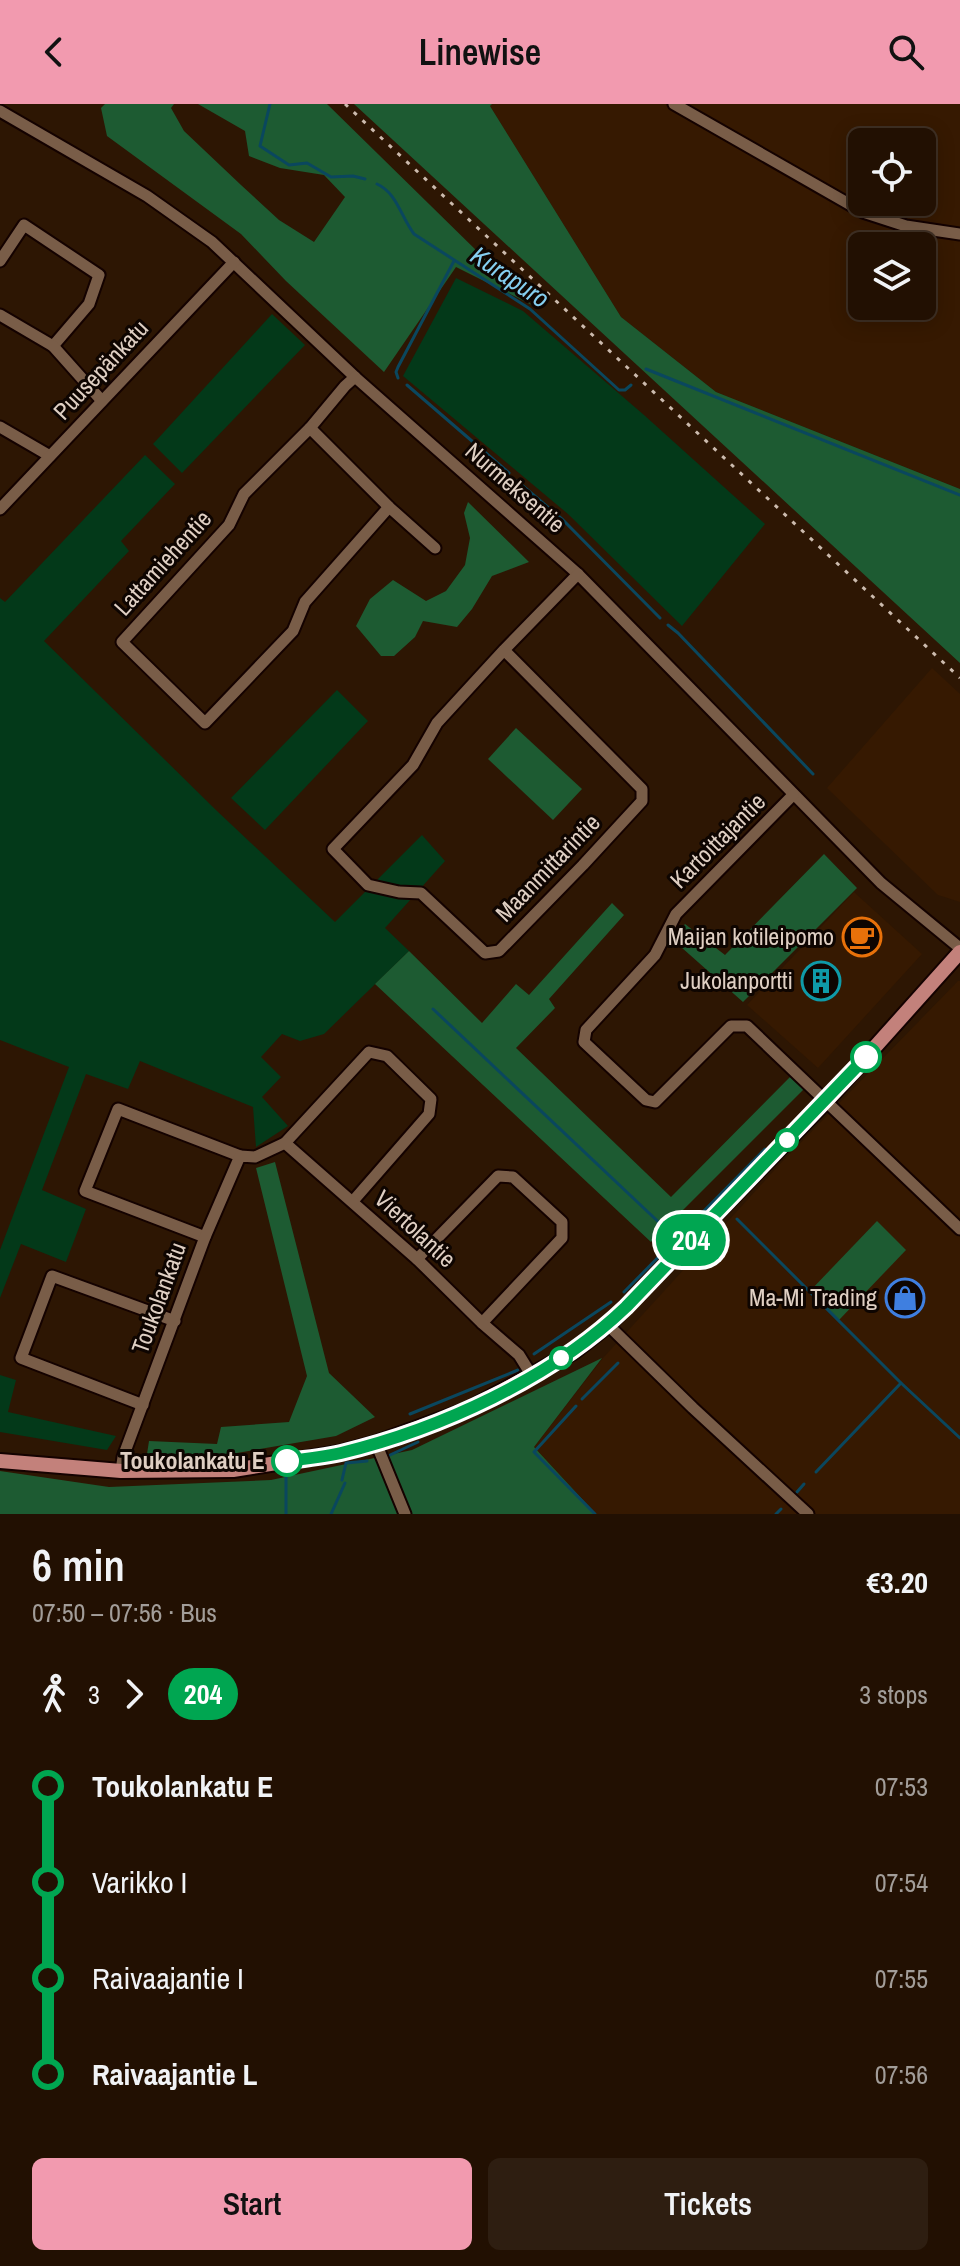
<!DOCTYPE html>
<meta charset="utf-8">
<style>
:root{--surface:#221002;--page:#2e1e11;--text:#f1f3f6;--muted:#a29d99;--line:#3f3024;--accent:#f29aaf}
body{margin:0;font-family:"Archivo Narrow",sans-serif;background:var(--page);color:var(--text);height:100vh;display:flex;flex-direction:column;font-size:30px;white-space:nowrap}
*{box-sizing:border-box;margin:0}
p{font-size:26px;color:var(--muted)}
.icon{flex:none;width:44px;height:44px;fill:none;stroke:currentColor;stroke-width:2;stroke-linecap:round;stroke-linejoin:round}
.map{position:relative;height:1410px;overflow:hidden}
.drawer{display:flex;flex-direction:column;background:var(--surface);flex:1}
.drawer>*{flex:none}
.badge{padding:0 16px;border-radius:26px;font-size:28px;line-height:52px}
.fabs{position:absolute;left:848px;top:24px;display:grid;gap:16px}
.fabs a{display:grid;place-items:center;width:88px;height:88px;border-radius:12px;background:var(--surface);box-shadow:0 4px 20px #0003,0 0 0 2px var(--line);font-size:40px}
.map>.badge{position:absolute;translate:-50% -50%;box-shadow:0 0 0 4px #fff}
.legs{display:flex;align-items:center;gap:12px;height:88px;padding:0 32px;font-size:26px}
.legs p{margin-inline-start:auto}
.headline{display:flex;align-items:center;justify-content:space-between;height:136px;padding:0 32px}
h1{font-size:44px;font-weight:600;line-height:60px}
.cta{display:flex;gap:16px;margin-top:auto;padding:16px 32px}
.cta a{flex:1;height:92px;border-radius:12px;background:var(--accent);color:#111;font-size:32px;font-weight:600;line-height:92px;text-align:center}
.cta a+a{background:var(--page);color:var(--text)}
ul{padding:0 32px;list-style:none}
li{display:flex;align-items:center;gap:28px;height:96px;font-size:30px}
li i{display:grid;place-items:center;width:12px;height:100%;margin:0 10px;background:currentColor}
li i::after{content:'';width:20px;height:20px;margin:-10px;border:6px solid;border-radius:50%;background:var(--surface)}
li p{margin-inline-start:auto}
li:first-child i{background:linear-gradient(#0000 50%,currentColor 0)}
li:last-child i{background:linear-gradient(currentColor 50%,#0000 0)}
header{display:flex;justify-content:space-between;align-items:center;height:104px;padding:0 32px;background:var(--accent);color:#111;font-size:36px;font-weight:600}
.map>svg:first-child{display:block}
.built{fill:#361901;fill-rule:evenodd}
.green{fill:#033919}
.forest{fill:#1d5b32}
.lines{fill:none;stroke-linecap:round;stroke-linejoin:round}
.stream{stroke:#0a475e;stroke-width:3}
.minor-casing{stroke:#140200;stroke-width:15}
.major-casing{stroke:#140200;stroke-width:18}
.minor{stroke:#795d48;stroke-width:11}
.major{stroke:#c3817b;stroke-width:14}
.rail{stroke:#ccbbae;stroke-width:3;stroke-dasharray:4 8;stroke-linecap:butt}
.line-1-casing{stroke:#fff;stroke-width:18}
.line-1{stroke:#00a651;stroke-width:12}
.stop-1-dot{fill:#fff;stroke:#00a651;stroke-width:4}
.labels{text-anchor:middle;stroke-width:6;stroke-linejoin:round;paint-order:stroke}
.street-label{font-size:24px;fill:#dfcfc3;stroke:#0e0501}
.poi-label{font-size:24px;fill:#dfcfc3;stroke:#0e0501;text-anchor:end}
.stop-label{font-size:24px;font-weight:bold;fill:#dfcfc3;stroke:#0e0501;text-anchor:end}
.water-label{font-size:26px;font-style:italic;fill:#85cef0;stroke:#0e0501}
</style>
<header><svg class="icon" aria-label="back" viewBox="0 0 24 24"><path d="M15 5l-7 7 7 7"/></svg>Linewise<svg class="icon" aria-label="search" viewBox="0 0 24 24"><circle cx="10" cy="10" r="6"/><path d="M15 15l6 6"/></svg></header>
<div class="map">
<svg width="960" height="1410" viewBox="0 0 960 1410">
<rect width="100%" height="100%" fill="#2d1603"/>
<g class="built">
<path d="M 492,0 L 960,0 L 960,385 L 716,288 L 621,213 L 490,2 ZM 862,38 L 922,38 L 922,98 L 862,98 ZM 862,142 L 922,142 L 922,202 L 862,202 Z"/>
<path d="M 932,564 L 960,590 L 960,798 L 938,791 L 827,684 Z"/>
<path d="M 854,788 L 922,850 L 818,964 L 747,901 Z"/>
<path d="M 958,877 L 960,877 L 960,1410 L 596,1410 L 534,1343 L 603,1254 L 779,1061 Z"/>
</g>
<g class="green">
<path d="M 456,174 L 523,207 L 644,311 L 765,420 L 682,522 L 568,410 L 403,272 Z"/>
<path d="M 272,210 L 305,241 L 182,369 L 153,340 Z"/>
<path d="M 145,351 L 175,380 L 121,437 L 129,447 L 44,537 L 217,707 L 335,818 L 422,731 L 445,757 L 385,824 L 409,847 L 324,930 L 300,937 L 282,930 L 261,953 L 281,973 L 262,993 L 288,1022 L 256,1043 L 253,1003 L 140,957 L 128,985 L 86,970 L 42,1086 L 86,1105 L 66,1158 L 21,1140 L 0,1194 L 0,1146 L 69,963 L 0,936 L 0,494 L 5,498 Z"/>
<path d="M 337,586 L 368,617 L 265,726 L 231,694 Z"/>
<path d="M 0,1271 L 16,1276 L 8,1308 L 116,1332 L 107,1346 L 0,1328 Z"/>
</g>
<g class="forest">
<path d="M 105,0 L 174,0 L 171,4 L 184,27 L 241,81 L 279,116 L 314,138 L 345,93 L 324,71 L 280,64 L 249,52 L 245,27 L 198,0 L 327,0 L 532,201 L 456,163 L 384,268 L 286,177 L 241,130 L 107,32 L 101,4 Z"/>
<path d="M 354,0 L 492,0 L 490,2 L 621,213 L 716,288 L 960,385 L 960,559 Z"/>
<path d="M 468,398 L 529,458 L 492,472 L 472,505 L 457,523 L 423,517 L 415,533 L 394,552 L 381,552 L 356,522 L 370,495 L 393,476 L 426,497 L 446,487 L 465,461 L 470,434 L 464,409 Z"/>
<path d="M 516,624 L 582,685 L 553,716 L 488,655 Z"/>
<path d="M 824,750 L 857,784 L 743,898 L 672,835 L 685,820 L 725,851 Z"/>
<path d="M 612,799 L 624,811 L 549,895 L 555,904 L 516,944 L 671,1093 L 790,973 L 804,985 L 651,1138 L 375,880 L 409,847 L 482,919 L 516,880 L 529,891 Z"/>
<path d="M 275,1058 L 329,1269 L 375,1313 L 336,1332 L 231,1350 L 147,1350 L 149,1337 L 217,1340 L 221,1323 L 289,1318 L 307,1272 L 256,1064 Z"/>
<path d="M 877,1117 L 906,1146 L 839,1216 L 810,1187 Z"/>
<path d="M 602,1254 L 534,1343 L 596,1410 L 0,1410 L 0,1367 L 109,1383 L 271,1376 L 412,1346 Z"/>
</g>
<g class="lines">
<g class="stream">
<path d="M 270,0 L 260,42 L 289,61 L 307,59 L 331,73 L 353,72 L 365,75"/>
<path d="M 377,80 C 397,89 401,113 414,130 L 530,205 L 619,286 L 625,286 L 631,281"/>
<path d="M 646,265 L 960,391"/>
<path d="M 398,274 L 396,268 L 398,263 L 454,157"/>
<path d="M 407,281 L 509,369"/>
<path d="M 517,377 L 563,416 L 660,514"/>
<path d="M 668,521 L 678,529 L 813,670"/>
<path d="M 433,905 L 667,1126"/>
<path d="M 737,1115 L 901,1279 L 960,1334"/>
<path d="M 624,1188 L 765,1045"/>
<path d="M 534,1250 L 611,1198"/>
<path d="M 582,1295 L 618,1259"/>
<path d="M 576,1302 L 534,1348 L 595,1410"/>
<path d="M 410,1310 L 518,1266"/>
<path d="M 390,1351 L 418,1338"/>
<path d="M 816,1368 L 901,1279"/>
<path d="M 342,1376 L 346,1359 L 367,1357"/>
<path d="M 797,1388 L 804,1380"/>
<path d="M 286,1410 L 286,1372"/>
<path d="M 331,1410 L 345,1379"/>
<path d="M 776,1410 L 781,1405"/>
</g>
<defs>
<g id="minor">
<path d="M 674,0 L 863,108 L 906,122 L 960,130"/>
<path d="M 0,7 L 147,92 L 212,138 L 355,273 L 578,470 L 881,779 L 960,844"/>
<path d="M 0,157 L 24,121 L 99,171 L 89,200 L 53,242"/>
<path d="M 0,211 L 53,242 L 102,297"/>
<path d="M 355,273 L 345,282 L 310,324 L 244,390 L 229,421 L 122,538 L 205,619 L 293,527 L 305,498 L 389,403"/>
<path d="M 0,323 L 50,352"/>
<path d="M 310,324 L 389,403 L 435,444"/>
<path d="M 0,405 L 234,158"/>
<path d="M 504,546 L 642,685 L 642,697 L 583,761 L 499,847 L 485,849 L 421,789 L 399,788 L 368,781 L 333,745 L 413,661 L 437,619 L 504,546 L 578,470"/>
<path d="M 793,691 L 676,810 L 655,851 L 586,926 L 584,938 L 646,996 L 655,998 L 731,922 L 747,922 L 960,1125"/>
<path d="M 285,1039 L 369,948 L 387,952 L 431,995 L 429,1010 L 353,1097"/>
<path d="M 205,1133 L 85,1087 L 118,1005 L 240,1052"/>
<path d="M 417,1155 L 498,1072 L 513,1073 L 562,1118 L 562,1134 L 482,1219"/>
<path d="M 608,1221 L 693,1304 L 808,1410"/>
<path d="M 143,1301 L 21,1254 L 52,1172 L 175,1217"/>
<path d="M 376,1339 L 405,1410"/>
<path d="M 121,1367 L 123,1353 L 205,1133 L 240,1052 L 255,1053 L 285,1039 L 417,1155 L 482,1219 L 519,1251 L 532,1272"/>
</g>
<path id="major" d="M 0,1357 L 121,1367 L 233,1366 L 339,1349 L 376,1339 L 467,1306 L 575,1247 L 608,1221 L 832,991 L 960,848"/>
</defs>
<use href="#minor" class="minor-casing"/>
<use href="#major" class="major-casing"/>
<use href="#minor" class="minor"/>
<use href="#major" class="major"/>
<path class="rail" d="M 345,0 L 960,574"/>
</g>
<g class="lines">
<defs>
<path id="line-1" d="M 287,1357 C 305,1355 323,1353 341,1349 C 440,1325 552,1274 626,1203 L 866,953"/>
</defs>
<use href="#line-1" class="line-1-casing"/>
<use href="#line-1" class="line-1"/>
</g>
<defs>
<symbol id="cafe-ring" viewBox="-11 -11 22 22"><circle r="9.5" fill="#0e0501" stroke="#e8710a" stroke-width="1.5"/><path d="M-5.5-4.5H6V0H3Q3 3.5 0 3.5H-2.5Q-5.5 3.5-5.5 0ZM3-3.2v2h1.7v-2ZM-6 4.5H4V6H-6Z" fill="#e8710a"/></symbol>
<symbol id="building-ring" viewBox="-11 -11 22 22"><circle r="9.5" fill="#0e0501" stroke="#0f9aa8" stroke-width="1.5"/><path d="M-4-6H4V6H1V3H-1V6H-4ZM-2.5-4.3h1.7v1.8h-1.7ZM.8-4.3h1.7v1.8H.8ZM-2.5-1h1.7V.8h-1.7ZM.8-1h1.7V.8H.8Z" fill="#0f9aa8"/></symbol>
<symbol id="shop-ring" viewBox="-11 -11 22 22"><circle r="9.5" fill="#0e0501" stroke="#3f7fe0" stroke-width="1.5"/><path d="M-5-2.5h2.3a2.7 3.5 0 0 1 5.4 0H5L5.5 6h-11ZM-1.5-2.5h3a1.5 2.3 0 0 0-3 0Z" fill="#3f7fe0"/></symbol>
</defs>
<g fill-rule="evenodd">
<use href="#cafe-ring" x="840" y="811" width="44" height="44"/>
<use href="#building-ring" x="799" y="855" width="44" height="44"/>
<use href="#shop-ring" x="883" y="1172" width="44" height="44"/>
</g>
<g class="stop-1-dot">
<circle cx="866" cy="953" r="14"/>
<circle cx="787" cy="1036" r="10"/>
<circle cx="561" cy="1254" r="10"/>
<circle cx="287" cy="1357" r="14"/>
</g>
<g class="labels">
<g class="street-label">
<text transform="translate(101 266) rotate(-47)" y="8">Puusepänkatu</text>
<text transform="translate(515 384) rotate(41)" y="8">Nurmeksentie</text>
<text transform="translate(163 459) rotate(-48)" y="8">Lattamiehentie</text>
<text transform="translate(718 737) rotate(-45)" y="8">Kartoittajantie</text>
<text transform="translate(548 764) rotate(-46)" y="8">Maanmittarintie</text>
<text transform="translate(415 1125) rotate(43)" y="8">Viertolantie</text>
<text transform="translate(159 1194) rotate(-70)" y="8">Toukolankatu</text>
</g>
<g class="poi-label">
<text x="834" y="841">Maijan kotileipomo</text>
<text x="793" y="885">Jukolanportti</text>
<text x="877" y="1202">Ma-Mi Trading</text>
</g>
<g class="stop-label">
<text x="265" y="1365">Toukolankatu E</text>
</g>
<g class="water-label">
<text transform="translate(510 173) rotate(34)" y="9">Kurapuro</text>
</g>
</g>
</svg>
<div class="fabs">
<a><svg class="icon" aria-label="locate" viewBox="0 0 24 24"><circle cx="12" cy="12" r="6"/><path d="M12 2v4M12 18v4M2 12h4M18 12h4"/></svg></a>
<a><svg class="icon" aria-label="layers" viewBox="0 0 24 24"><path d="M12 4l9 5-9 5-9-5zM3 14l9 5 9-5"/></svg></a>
</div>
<b class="badge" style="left:691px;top:1136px;background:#00a651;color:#fff">204</b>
</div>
<section class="drawer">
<div class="headline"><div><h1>6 min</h1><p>07:50 – 07:56 · Bus</p></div><b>€3.20</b></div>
<div class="legs"><svg class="icon" aria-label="walk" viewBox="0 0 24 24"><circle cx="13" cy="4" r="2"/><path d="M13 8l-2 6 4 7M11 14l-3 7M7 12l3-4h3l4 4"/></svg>3<svg class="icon" aria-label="forward" viewBox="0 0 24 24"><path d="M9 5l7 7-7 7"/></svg><b class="badge" style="background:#00a651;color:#fff">204</b><p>3 stops</p></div>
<ul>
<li><i style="color:#00a651"></i><b>Toukolankatu E</b><p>07:53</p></li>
<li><i style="color:#00a651"></i><span>Varikko I</span><p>07:54</p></li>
<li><i style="color:#00a651"></i><span>Raivaajantie I</span><p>07:55</p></li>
<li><i style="color:#00a651"></i><b>Raivaajantie L</b><p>07:56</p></li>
</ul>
<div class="cta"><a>Start</a><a>Tickets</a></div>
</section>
